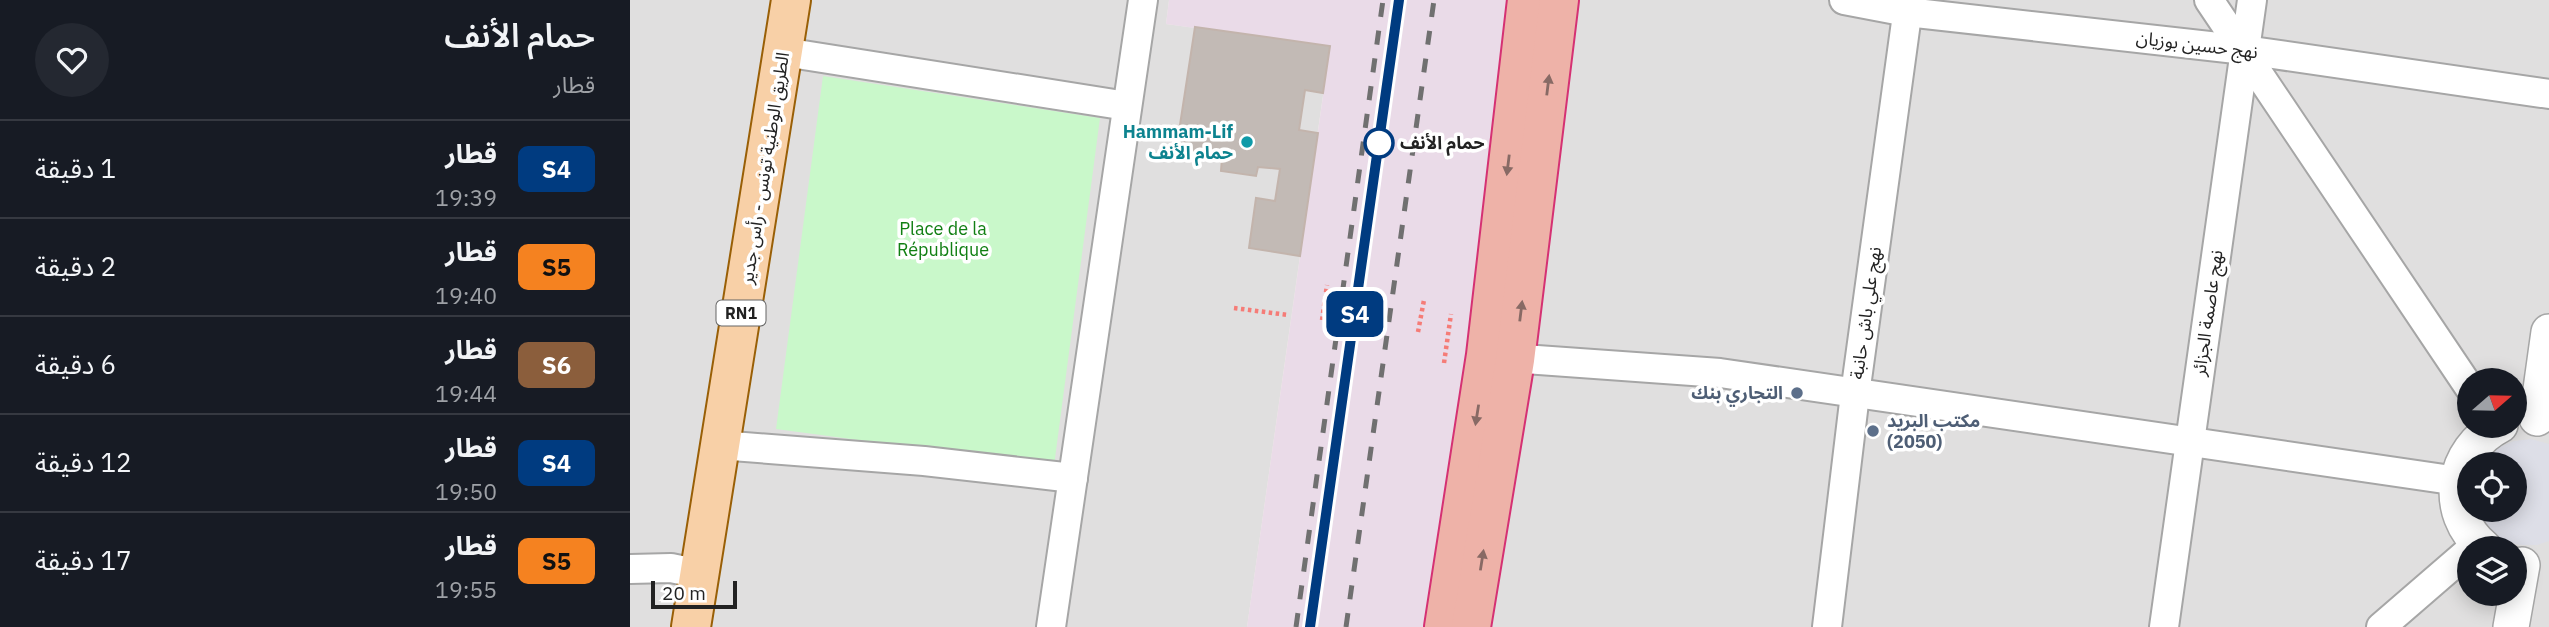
<!DOCTYPE html>
<html lang="ar">
<meta charset="utf-8">
<style>
:root{--surface:#171b24;--page:#242831;--text:#f1f3f6;--muted:#9ea1a6;--line:#363941}
body{margin:0;font-family:"IBM Plex Sans","Noto Sans Arabic",sans-serif;background:var(--page);color:var(--text);direction:rtl;height:100vh;display:flex;flex-direction:column;font-size:26px;white-space:nowrap}
*{box-sizing:border-box;margin:0}
p{font-size:23px;color:var(--muted)}
.icon{flex:none;width:38px;height:38px;fill:none;stroke:currentColor;stroke-width:2;stroke-linecap:round;stroke-linejoin:round}
.map{position:relative;flex:1;overflow:hidden;direction:ltr}
.sheet{display:flex;flex-direction:column;background:var(--surface);width:630px}
.sheet>*{flex:none}
.badge{padding:0 14px;border-radius:10px;font-size:24px;line-height:46px}
.needle{width:46px;rotate:70deg}
.tools{position:absolute;left:1827px;top:368px;display:grid;gap:14px}
.tools a{display:grid;place-items:center;width:70px;height:70px;border-radius:50%;background:var(--surface);box-shadow:0 4px 18px #0003;font-size:35px}
.scale{position:absolute;left:21px;bottom:18px;width:86px;box-sizing:border-box;padding-left:7px;border:4px solid #222;border-top:0;font-size:19px;line-height:24px;white-space:nowrap;color:#222;-webkit-text-stroke:5px #fff;paint-order:stroke}
.map>.badge{position:absolute;translate:-50% -50%;box-shadow:0 0 0 4px #fff}
.round{display:grid;place-items:center;flex:none;width:74px;height:74px;border-radius:37px;background:var(--page)}
.summary{display:flex;align-items:center;justify-content:space-between;height:119px;padding:0 35px}
h1{font-size:33px;font-weight:600;line-height:52px}
ul{padding:0;list-style:none}
li{display:flex;align-items:center;gap:21px;height:98px;padding:0 35px;border-top:2px solid var(--line)}
li div{flex:1}
li b{display:block;font-size:26px}
li em{font-style:normal}
li .badge{min-width:77px;font-weight:700;text-align:center}
main{display:flex;flex:1;min-height:0}
.map>svg:first-child{display:block}
.residential{fill:#e0dfdf;fill-rule:evenodd}
.industrial{fill:#eadbe8}
.park{fill:#c9f8ca}
.plaza{fill:#dddee7}
.building{fill:#c2bab5;stroke:#c3b4ac;stroke-width:2}
.lines{fill:none;stroke-linecap:round;stroke-linejoin:round}
.minor-casing{stroke:#a6a6a6;stroke-width:32}
.tertiary-casing{stroke:#a6a6a6;stroke-width:38}
.primary-casing{stroke:#995f06;stroke-width:42}
.trunk-casing{stroke:#d53173;stroke-width:42}
.path{stroke:#f57c77;stroke-width:4.5;stroke-dasharray:3.5 3.5;stroke-linecap:butt}
.minor{stroke:#fff;stroke-width:28}
.tertiary{stroke:#fff;stroke-width:35}
.primary{stroke:#f8d0a7;stroke-width:38}
.trunk{stroke:#eeb2a8;stroke-width:38}
.rail{stroke:#707070;stroke-width:5;stroke-dasharray:14 14;stroke-linecap:butt}
.oneway{fill:#886a65}
.line-casing{stroke:#fff;stroke-width:16}
.line{stroke:#003b80;stroke-width:10}
.culture-dot{fill:#0f9aa8;stroke:#fff;stroke-width:2.5}
.stop-dot{fill:#fff;stroke:#003b80;stroke-width:3.5}
.service-dot{fill:#5c6f8a;stroke:#fff;stroke-width:2.5}
.labels{text-anchor:middle;stroke-width:7;stroke-linejoin:round;paint-order:stroke}
.shield{fill:#fff;stroke:#646464;stroke-width:2}
.shield-label{font-size:16px;font-weight:bold;fill:#222}
.street-label{font-size:18px;fill:#222;stroke:#fff}
.culture-label{font-size:18px;font-weight:bold;fill:#0d838f;stroke:#fff;text-anchor:end}
.stop-label{font-size:18px;font-weight:bold;fill:#222;stroke:#fff;text-anchor:start}
.park-label{font-size:18px;fill:#117f13;stroke:#fff}
.service-label{font-size:18px;font-weight:bold;fill:#4e5e75;stroke:#fff;text-anchor:end}
</style>
<main>
<div class="map">
<svg width="1919" height="627" viewBox="0 0 1919 627">
<rect width="100%" height="100%" fill="#f1eee9"/>
<g class="residential">
<path d="M 0,0 L 539,0 L 536,24 L 700,46 L 617,627 L 0,627 Z"/>
<path d="M 891,0 L 1919,0 L 1919,627 L 801,627 ZM 1839,380 L 1885,380 L 1885,425 L 1839,425 ZM 1839,464 L 1885,464 L 1885,509 L 1839,509 ZM 1839,548 L 1885,548 L 1885,593 L 1839,593 Z"/>
</g>
<path class="industrial" d="M 539,0 L 891,0 L 801,627 L 617,627 L 700,47 L 536,24 Z"/>
<path class="park" d="M 193,76 L 470,118 L 424,466 L 146,429 Z"/>
<path class="plaza" d="M 1901,439 L 1919,444 L 1919,541 L 1907,545 L 1889,545 L 1872,539 L 1858,528 L 1848,509 L 1885,509 L 1885,464 L 1853,464 L 1868,448 L 1884,441 Z"/>
<path class="building" d="M 565,27 L 700,46 L 693,93 L 675,90 L 669,130 L 688,133 L 670,256 L 619,248 L 626,198 L 645,201 L 650,169 L 628,167 L 626,176 L 591,171 L 592,158 L 546,151 Z"/>
<g class="lines">
<defs>
<g id="minor">
<path d="M 1214,0 L 1277,12 L 1615,50 L 1919,94"/>
<path d="M 1579,0 L 1839,387"/>
<path d="M 154,52 L 497,106"/>
<path d="M 866,357 L 1090,373 L 1828,481"/>
<path d="M 89,445 L 294,461 L 443,478"/>
<path d="M 0,569 L 41,568 L 70,574"/>
<path d="M 421,627 L 513,0"/>
<path d="M 1197,627 L 1225,394 L 1279,0"/>
<path d="M 1534,627 L 1622,0"/>
<path d="M 1751,627 L 1839,551"/>
</g>
<g id="tertiary">
<path d="M 1907,418 L 1919,332"/>
<path d="M 1854,548 C 1811,512 1822,450 1870,425"/>
<path d="M 1881,627 L 1892,565"/>
</g>
<path id="primary" d="M 61,627 L 161,0"/>
<g id="trunk">
<path d="M 814,627 L 856,355 L 897,0"/>
<path d="M 841,627 L 885,360 L 929,0"/>
</g>
</defs>
<use href="#minor" class="minor-casing"/>
<use href="#tertiary" class="tertiary-casing"/>
<use href="#primary" class="primary-casing"/>
<use href="#trunk" class="trunk-casing"/>
<g class="path">
<path d="M 604,308 L 658,315"/>
<path d="M 692,320 L 697,285"/>
<path d="M 740,326 L 745,293"/>
<path d="M 788,332 L 794,300"/>
<path d="M 814,363 L 821,314"/>
</g>
<use href="#minor" class="minor"/>
<use href="#tertiary" class="tertiary"/>
<use href="#primary" class="primary"/>
<use href="#trunk" class="trunk"/>
<g class="rail">
<path d="M 666,627 L 753,0"/>
<path d="M 680,627 L 769,0"/>
<path d="M 716,627 L 804,0"/>
</g>
</g>
<defs><path id="oneway-solid" d="M-6-.8H1V-3.2L6.5 0L1 3.2V.8H-6Z" transform="scale(1.75)"/></defs>
<g class="oneway">
<use href="#oneway-solid" transform="translate(918 85) rotate(-83)"/>
<use href="#oneway-solid" transform="translate(878 165) rotate(97)"/>
<use href="#oneway-solid" transform="translate(891 311) rotate(-83)"/>
<use href="#oneway-solid" transform="translate(847 415) rotate(99)"/>
<use href="#oneway-solid" transform="translate(852 560) rotate(-81)"/>
</g>
<g class="lines">
<defs>
<path id="line" d="M 680,627 L 769,0"/>
</defs>
<use href="#line" class="line-casing"/>
<use href="#line" class="line"/>
</g>
<circle class="culture-dot" cx="617" cy="142" r="7"/>
<circle class="stop-dot" cx="749" cy="143" r="14"/>
<g class="service-dot">
<circle cx="1167" cy="393" r="7"/>
<circle cx="1243" cy="431" r="7"/>
</g>
<g class="labels">
<rect class="shield" x="86.5" y="300.5" width="49" height="25" rx="5"/>
<g class="shield-label">
<text x="111" y="319">RN1</text>
</g>
<g class="street-label">
<text transform="translate(1567 45) rotate(7)" y="6">نهج حسين بوزيان</text>
<text transform="translate(135 168) rotate(-81)" y="6">الطريق الوطنية تونس - رأس جدير</text>
<text transform="translate(1236 313) rotate(-82)" y="6">نهج علي باش حانبة</text>
<text transform="translate(1578 313) rotate(-82)" y="6">نهج عاصمة الجزائر</text>
</g>
<g class="culture-label">
<text x="603" y="138">Hammam-Lif<tspan x="603" dy="21">حمام الأنف</tspan></text>
</g>
<g class="stop-label">
<text x="770" y="149">حمام الأنف</text>
</g>
<g class="park-label">
<text x="313" y="235">Place de la<tspan x="313" dy="21">République</tspan></text>
</g>
<g class="service-label">
<text x="1153" y="399">التجاري بنك</text>
<text x="1257" y="427" text-anchor="start">مكتب البريد<tspan x="1257" dy="21">(2050)</tspan></text>
</g>
</g>
</svg>
<div class="tools">
<a><svg class="needle" viewBox="-14 -14 28 28"><path d="M0-13l5 13h-10z" fill="#e53935"/><path d="M0 13l5-13h-10z" fill="#9ea1a6"/></svg></a>
<a><svg class="icon" aria-label="locate" viewBox="0 0 24 24"><circle cx="12" cy="12" r="6"/><path d="M12 2v4M12 18v4M2 12h4M18 12h4"/></svg></a>
<a><svg class="icon" aria-label="layers" viewBox="0 0 24 24"><path d="M12 4l9 5-9 5-9-5zM3 14l9 5 9-5"/></svg></a>
</div>
<div class="scale">20 m</div>
<b class="badge" style="left:725px;top:314px;background:#003b80;color:#fff">S4</b>
</div>
<section class="sheet">
<div class="summary"><div><h1>حمام الأنف</h1><p>قطار</p></div><a class="round"><svg class="icon" aria-label="heart" viewBox="0 0 24 24"><path d="M12 20l-8-8c-3-5 5-10 8-4 3-6 11-1 8 4z"/></svg></a></div>
<ul>
<li><span class="badge" style="background:#003b80;color:#fff">S4</span><div><b>قطار</b><p>19:39</p></div><em>1 دقيقة</em></li>
<li><span class="badge" style="background:#f58220;color:#111">S5</span><div><b>قطار</b><p>19:40</p></div><em>2 دقيقة</em></li>
<li><span class="badge" style="background:#8b5e3c;color:#fff">S6</span><div><b>قطار</b><p>19:44</p></div><em>6 دقيقة</em></li>
<li><span class="badge" style="background:#003b80;color:#fff">S4</span><div><b>قطار</b><p>19:50</p></div><em>12 دقيقة</em></li>
<li><span class="badge" style="background:#f58220;color:#111">S5</span><div><b>قطار</b><p>19:55</p></div><em>17 دقيقة</em></li>
</ul>
</section>
</main>
